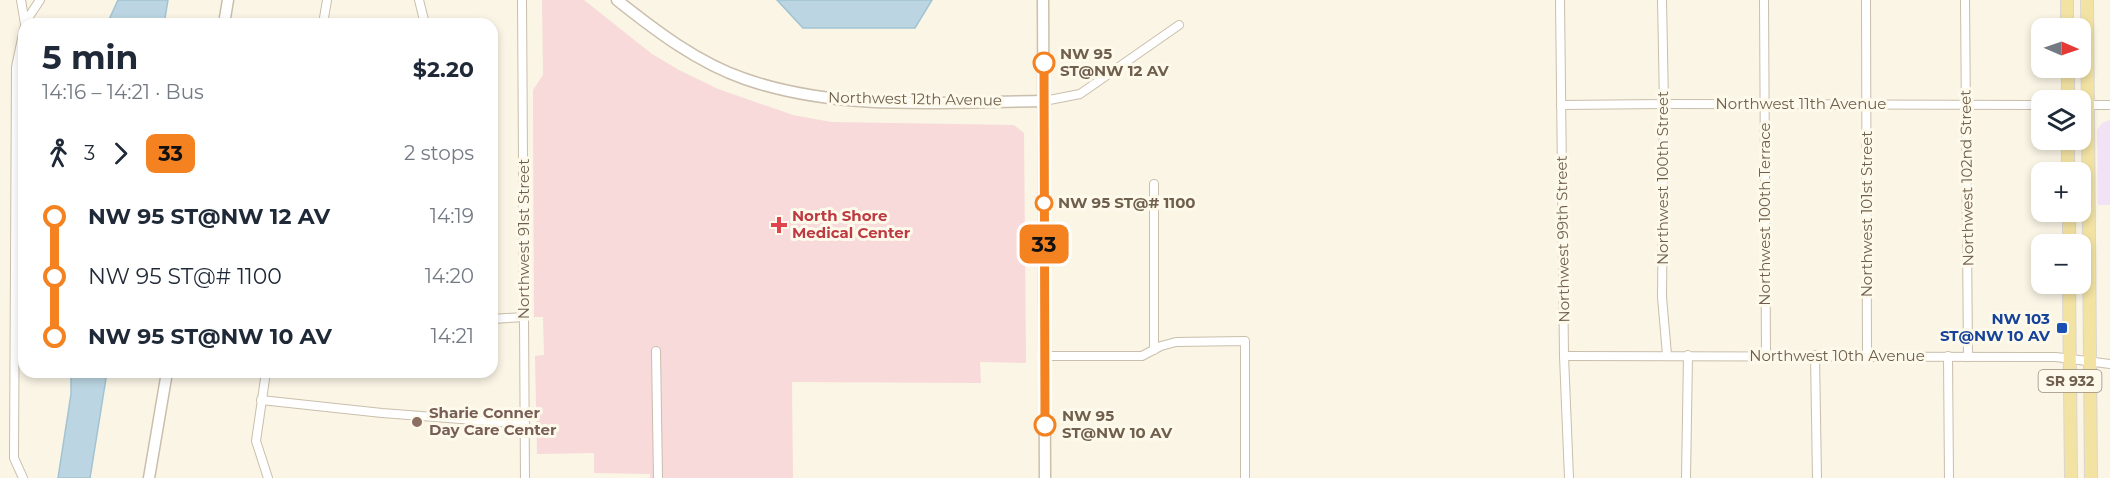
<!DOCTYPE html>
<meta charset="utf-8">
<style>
:root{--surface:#fff;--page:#f2f2f3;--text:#1f2937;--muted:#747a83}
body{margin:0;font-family:Montserrat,sans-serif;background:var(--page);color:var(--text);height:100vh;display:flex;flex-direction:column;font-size:22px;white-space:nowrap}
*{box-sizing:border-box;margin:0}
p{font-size:20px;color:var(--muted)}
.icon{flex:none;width:33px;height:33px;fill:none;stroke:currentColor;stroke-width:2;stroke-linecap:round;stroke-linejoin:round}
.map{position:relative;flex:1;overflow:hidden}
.drawer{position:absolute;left:18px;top:18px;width:480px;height:360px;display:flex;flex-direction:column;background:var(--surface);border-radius:18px;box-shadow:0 3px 9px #0003}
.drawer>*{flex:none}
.badge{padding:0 12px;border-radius:9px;font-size:21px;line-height:39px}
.needle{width:39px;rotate:92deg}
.fabs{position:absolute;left:2031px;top:18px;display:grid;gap:12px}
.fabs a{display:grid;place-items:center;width:60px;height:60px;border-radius:12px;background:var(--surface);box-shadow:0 3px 9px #0003;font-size:30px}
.map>.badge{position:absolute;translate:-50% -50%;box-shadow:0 0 0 3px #fff}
.legs{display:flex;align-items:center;gap:9px;height:66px;padding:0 24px;font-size:20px}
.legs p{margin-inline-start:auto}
.headline{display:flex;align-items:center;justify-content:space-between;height:102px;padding:0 24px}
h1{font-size:33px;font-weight:700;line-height:45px}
ul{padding:0 24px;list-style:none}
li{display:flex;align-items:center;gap:21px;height:60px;font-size:22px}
li i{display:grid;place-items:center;width:9px;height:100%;margin:0 8px;background:currentColor}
li i::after{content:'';width:15px;height:15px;margin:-8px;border:4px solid;border-radius:50%;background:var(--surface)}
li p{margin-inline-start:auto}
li:first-child i{background:linear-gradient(#0000 50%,currentColor 0)}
li:last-child i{background:linear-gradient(currentColor 50%,#0000 0)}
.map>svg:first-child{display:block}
.education{fill:#f2e2f6}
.medical{fill:#f7dad9}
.water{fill:#bbd6e2;stroke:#a2c3d2;stroke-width:1.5}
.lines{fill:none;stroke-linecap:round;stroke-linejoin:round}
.minor-casing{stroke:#cabeac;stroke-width:10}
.tertiary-casing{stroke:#cabeac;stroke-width:13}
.secondary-casing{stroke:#cdc0ab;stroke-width:13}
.primary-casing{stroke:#dad5d1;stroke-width:14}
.minor{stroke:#fff;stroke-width:8}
.tertiary{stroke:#fff;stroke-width:10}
.secondary{stroke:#fff;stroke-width:10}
.primary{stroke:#f3e3a3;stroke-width:12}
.line-1-casing{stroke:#fff;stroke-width:14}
.line-1{stroke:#f58220;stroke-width:9}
.stop-1-dot{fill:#fff;stroke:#f58220;stroke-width:3}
.health-dot{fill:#e0444e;stroke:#fdf9eb;stroke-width:2}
.transit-dot{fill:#1a4fb4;stroke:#fdf9eb;stroke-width:2}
.education-dot{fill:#8d6e63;stroke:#fdf9eb;stroke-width:2}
.labels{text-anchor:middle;stroke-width:6;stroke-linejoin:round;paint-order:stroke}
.shield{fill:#fdf9eb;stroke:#9a8d7c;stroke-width:1.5}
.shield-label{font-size:14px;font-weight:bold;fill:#705f4d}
.stop-label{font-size:15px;font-weight:bold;fill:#705f4d;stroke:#fdf9eb;text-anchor:start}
.street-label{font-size:15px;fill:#705f4d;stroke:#fdf9eb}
.health-label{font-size:15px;font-weight:bold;fill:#be3a42;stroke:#fdf9eb;text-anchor:start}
.transit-label{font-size:15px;font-weight:bold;fill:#164399;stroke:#fdf9eb;text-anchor:end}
.education-label{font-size:15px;font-weight:bold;fill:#785e54;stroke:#fdf9eb;text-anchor:start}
</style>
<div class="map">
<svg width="2110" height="478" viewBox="0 0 2110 478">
<rect width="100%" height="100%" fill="#faf5e5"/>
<path class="education" d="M 2110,120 L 2110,205 L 2098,205 L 2097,130 L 2102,123 Z"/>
<path class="medical" d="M 542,0 L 584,0 L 652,54 L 679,70 L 718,89 L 793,115 L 831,122 L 1014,125 L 1024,133 L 1026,363 L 980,362 L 981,383 L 792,382 L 793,478 L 650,478 L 650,474 L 594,473 L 594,453 L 537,454 L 535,356 L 544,355 L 543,317 L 534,317 L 533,108 L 533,90 L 543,75 Z"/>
<g class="water">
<path d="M 118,0 L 168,0 L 164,24 L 107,24 Z"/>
<path d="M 777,0 L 932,0 L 915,28 L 803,28 Z"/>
<path d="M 71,372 L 107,372 L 90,478 L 58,478 L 71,394 Z"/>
</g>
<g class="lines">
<defs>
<g id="minor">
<path d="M 21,0 L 25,24"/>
<path d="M 419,0 L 425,24"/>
<path d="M 522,0 L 525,478"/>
<path d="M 1560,0 L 1564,356 L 1569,478"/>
<path d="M 1662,0 L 1664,104 L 1662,297 L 1667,355"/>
<path d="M 1764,0 L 1766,356"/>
<path d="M 1866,0 L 1867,356"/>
<path d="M 1965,0 L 1968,357"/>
<path d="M 26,21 L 40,0"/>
<path d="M 323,24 L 327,0"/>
<path d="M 1044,101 L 1080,94 L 1179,25"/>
<path d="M 1561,105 L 1664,104 L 2042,105"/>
<path d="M 2080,105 L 2110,105"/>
<path d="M 1154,184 L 1154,350"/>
<path d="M 492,319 L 524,317"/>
<path d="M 656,351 L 658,478"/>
<path d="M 1815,355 L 1817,478"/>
<path d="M 1044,356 L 1142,356 L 1161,346 L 1176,342 L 1245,341 L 1245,478"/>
<path d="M 1564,356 L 2056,357 L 2110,364"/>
<path d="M 1948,356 L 1949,478"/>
<path d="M 266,372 L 256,441 L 268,478"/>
<path d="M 261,400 L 382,413 L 525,424"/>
<path d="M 23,478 L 14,458 L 16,67 L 24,29"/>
<path d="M 1686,478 L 1688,355"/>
</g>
<g id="tertiary">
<path d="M 617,0 C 656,31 698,63 745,79 C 841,112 945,102 1044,101"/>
<path d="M 224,24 L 228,0"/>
<path d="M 149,478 L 167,372"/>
</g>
<path id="secondary" d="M 1043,0 L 1045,478"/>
<g id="primary">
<path d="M 2067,0 L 2067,28"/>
<path d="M 2087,0 L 2091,478"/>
<path d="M 2068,68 L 2068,100"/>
<path d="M 2068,140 L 2068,172"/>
<path d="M 2069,212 L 2069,244"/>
<path d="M 2069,284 L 2071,478"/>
</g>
</defs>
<use href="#minor" class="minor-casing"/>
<use href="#tertiary" class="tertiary-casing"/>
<use href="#secondary" class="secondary-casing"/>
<use href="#primary" class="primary-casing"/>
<use href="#minor" class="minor"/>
<use href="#tertiary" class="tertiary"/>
<use href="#secondary" class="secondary"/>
<use href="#primary" class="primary"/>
</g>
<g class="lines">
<defs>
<path id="line-1" d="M 1044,63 L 1045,425"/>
</defs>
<use href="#line-1" class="line-1-casing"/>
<use href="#line-1" class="line-1"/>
</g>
<g class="stop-1-dot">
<circle cx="1044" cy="63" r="10"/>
<circle cx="1044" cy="203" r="8"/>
<circle cx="1045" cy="425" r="10"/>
</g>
<path class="health-dot" d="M776 216h6v6h6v6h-6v6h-6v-6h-6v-6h6z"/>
<rect class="transit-dot" x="2056" y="322" width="12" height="12" rx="3"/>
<circle class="education-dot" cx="417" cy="422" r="6"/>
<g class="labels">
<rect class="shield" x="2038.5" y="370" width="63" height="22" rx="4.5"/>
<g class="shield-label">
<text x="2070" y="386">SR 932</text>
</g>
<g class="stop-label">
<text x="1060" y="59">NW 95<tspan x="1060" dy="17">ST@NW 12 AV</tspan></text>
<text x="1058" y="208">NW 95 ST@# 1100</text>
<text x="1062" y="421">NW 95<tspan x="1062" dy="17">ST@NW 10 AV</tspan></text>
</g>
<g class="street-label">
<text transform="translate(915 99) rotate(1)" y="5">Northwest 12th Avenue</text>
<text x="1801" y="109">Northwest 11th Avenue</text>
<text transform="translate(1663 178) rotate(-90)" y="5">Northwest 100th Street</text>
<text transform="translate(1967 178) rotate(-91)" y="5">Northwest 102nd Street</text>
<text transform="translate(1765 214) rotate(-90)" y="5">Northwest 100th Terrace</text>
<text transform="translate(1867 214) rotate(-90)" y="5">Northwest 101st Street</text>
<text transform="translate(524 239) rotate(-90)" y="5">Northwest 91st Street</text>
<text transform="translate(1563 239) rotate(-91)" y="5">Northwest 99th Street</text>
<text x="1837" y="361">Northwest 10th Avenue</text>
</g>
<g class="health-label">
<text x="792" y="221">North Shore<tspan x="792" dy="17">Medical Center</tspan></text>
</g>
<g class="transit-label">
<text x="2050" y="324">NW 103<tspan x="2050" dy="17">ST@NW 10 AV</tspan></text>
</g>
<g class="education-label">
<text x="429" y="418">Sharie Conner<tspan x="429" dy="17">Day Care Center</tspan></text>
</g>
</g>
</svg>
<div class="fabs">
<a><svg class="needle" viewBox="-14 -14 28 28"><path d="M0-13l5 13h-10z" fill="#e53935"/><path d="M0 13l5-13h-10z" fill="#747a83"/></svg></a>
<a><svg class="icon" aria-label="layers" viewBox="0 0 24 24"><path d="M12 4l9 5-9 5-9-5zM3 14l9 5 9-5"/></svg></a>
<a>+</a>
<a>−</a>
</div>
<b class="badge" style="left:1044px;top:244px;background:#f58220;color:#111">33</b>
<section class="drawer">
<div class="headline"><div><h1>5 min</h1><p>14:16 – 14:21 · Bus</p></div><b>$2.20</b></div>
<div class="legs"><svg class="icon" aria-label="walk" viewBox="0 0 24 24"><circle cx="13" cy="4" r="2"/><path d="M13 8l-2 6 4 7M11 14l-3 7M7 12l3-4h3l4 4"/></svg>3<svg class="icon" aria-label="forward" viewBox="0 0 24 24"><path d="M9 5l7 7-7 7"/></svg><b class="badge" style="background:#f58220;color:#111">33</b><p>2 stops</p></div>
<ul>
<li><i style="color:#f58220"></i><b>NW 95 ST@NW 12 AV</b><p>14:19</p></li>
<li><i style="color:#f58220"></i><span>NW 95 ST@# 1100</span><p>14:20</p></li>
<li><i style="color:#f58220"></i><b>NW 95 ST@NW 10 AV</b><p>14:21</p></li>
</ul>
</section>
</div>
